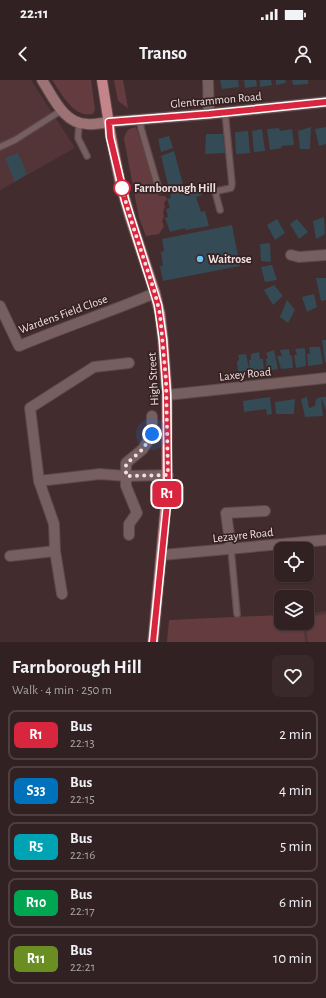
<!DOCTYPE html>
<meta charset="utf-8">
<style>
:root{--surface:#322122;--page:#3a292a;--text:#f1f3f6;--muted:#a8a3a5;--line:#4d3e40}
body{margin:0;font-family:"Alegreya Sans",sans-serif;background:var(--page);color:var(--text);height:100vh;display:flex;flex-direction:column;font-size:15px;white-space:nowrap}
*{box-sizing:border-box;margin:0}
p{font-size:13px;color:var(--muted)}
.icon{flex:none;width:22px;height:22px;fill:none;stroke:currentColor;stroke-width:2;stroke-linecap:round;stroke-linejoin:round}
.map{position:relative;height:562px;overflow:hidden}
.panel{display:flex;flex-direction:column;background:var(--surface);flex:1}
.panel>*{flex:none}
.badge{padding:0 8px;border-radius:6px;font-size:14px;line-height:26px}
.tools{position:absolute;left:274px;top:462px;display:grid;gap:8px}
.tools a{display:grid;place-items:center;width:40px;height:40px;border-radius:8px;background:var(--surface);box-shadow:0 1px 3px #0004,0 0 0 1px var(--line);font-size:20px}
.you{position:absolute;width:20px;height:20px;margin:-10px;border:3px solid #fff;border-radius:50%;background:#1a73e8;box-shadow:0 0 0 6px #1a73e833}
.map>.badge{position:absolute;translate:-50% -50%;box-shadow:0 0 0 2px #fff}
.round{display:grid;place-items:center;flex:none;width:42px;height:42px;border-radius:8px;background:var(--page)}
.summary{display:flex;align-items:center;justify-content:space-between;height:68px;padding:0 12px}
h1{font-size:19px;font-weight:700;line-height:30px}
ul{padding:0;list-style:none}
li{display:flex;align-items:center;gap:12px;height:50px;margin:0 8px 6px;padding:0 4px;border:2px solid var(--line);border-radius:8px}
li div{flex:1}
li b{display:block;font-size:15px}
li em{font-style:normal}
li .badge{min-width:44px;font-weight:700;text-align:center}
.status{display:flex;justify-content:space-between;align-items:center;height:28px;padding:0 20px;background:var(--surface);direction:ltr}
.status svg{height:11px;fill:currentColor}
header{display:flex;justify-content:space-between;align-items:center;height:52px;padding:0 12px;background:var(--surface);font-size:18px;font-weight:700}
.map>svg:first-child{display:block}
.built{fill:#533537}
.green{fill:#643c3f}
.building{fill:#344a55}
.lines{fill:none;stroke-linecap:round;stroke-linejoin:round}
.service-casing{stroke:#5c494a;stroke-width:8}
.minor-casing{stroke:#5c494a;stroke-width:12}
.secondary-casing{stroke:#5c494a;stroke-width:12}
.primary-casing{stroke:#5c494a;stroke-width:12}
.service{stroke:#775e5f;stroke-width:5.5}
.minor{stroke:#775e5f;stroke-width:10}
.secondary{stroke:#9d7274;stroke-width:10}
.primary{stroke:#c38589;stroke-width:10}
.line-casing{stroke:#fff;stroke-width:9}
.line{stroke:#d7263d;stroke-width:6}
.walk{stroke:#efe0e1;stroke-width:4;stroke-dasharray:0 7.2}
.stop-dot{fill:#fff;stroke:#d7263d;stroke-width:2}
.poi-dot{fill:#69c3f1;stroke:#372223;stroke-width:1.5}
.labels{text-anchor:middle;stroke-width:3.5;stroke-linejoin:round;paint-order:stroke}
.street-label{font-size:12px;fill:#efe0e1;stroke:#372223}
.stop-label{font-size:12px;font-weight:bold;fill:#efe0e1;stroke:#372223;text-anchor:start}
.poi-label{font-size:12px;font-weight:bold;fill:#efe0e1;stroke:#372223;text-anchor:start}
</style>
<div class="status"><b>22:11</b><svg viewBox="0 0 49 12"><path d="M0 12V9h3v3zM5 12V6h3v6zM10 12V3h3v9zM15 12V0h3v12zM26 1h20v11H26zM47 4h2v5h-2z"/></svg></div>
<header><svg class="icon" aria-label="back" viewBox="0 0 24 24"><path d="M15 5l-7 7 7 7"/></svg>Transo<svg class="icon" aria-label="person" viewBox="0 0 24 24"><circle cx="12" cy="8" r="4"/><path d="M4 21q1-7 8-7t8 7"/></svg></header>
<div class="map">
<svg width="326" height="562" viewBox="0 0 326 562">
<rect width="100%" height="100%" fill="#422c2d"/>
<g class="built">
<path d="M 0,0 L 31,0 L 75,68 L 0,110 Z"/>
<path d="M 326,531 L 326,562 L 305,562 L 304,543 L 307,543 L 307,534 Z"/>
</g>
<g class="green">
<path d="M 52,0 L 91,0 L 95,29 L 93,34 C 73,38 62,14 52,0 Z"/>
<path d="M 114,0 L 123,0 L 128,28 L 118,21 Z"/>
<path d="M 136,47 L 159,116 L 165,116 L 167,119 L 164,123 L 165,127 L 163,132 L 164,137 L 162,141 L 164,146 L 159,154 L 146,156 L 139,138 L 124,59 C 126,51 127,49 136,47 Z"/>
<path d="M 326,534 L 326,562 L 308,562 L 306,543 L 307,537 Z"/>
<path d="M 281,535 L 281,543 L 304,543 L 305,562 L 167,562 L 169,540 Z"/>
</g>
<g class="building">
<path d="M 220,0 L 238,0 L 239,7 L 222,9 Z"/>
<path d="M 244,0 L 256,0 L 257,6 L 245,8 Z"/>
<path d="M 260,0 L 271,0 L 272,5 L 260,7 Z"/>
<path d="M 276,0 L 285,0 L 286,3 L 276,5 Z"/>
<path d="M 292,0 L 308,0 L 308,4 L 293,5 Z"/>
<path d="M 311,47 L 310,69 L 300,69 L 298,51 Z"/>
<path d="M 326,47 L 326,64 L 319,66 L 315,49 Z"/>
<path d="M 279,48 L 280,51 L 292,49 L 294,65 L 281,66 L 282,68 L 270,70 L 267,49 Z"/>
<path d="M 262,49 L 265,71 L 254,72 L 252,51 Z"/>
<path d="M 248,51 L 250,73 L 236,74 L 235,52 Z"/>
<path d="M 206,54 L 223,54 L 225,73 L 205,74 Z"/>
<path d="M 169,56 L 173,68 L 161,72 L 158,59 Z"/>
<path d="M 174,71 L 184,108 L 170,113 L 161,76 Z"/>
<path d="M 18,73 L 27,94 L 15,102 L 5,78 Z"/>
<path d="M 199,106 L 202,115 L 196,117 L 201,132 L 205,131 L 209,146 L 185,150 L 185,148 L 170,152 L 165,138 L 168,137 L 166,129 L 170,128 L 167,119 L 171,118 L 170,114 Z"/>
<path d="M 324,137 L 325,154 L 316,159 L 313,141 Z"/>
<path d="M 277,139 L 285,153 L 275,160 L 267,145 Z"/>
<path d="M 297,139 L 308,152 L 299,159 L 290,144 Z"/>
<path d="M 232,145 L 240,186 L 163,201 L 160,186 L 163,186 L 161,172 L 164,171 L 162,159 Z"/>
<path d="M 270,163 L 271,182 L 261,181 L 260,164 Z"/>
<path d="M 272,185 L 277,200 L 265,202 L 261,187 Z"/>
<path d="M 316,198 L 326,198 L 326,220 L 321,221 Z"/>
<path d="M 274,205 L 283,216 L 273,225 L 264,210 Z"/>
<path d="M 314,214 L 317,227 L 307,232 L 302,217 Z"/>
<path d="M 287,220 L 295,230 L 288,243 L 280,237 Z"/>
<path d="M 322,260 L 326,260 L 326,282 L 325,282 Z"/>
<path d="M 309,267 L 320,267 L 323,284 L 308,286 L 307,274 L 310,274 Z"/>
<path d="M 305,268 L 306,286 L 296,288 L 294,275 L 297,275 L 295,269 Z"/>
<path d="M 289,269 L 290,275 L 292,276 L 293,288 L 281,289 L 277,276 L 282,276 L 280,270 Z"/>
<path d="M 274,270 L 278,289 L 267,291 L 266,279 L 268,278 L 266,273 Z"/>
<path d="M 259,272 L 260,279 L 263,279 L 264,292 L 250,293 L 249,280 L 251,280 L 251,274 Z"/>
<path d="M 246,274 L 250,293 L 238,292 L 237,282 L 239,280 L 238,275 Z"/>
<path d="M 270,317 L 272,334 L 267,335 L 266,329 L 244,332 L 243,321 Z"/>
<path d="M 307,317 L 309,328 L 315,326 L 316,319 L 321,317 L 323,336 L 305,337 L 301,319 Z"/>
<path d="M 321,317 L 326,317 L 326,330 Z"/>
<path d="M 295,319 L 294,334 L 276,334 L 275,322 Z"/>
</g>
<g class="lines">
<defs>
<g id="service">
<path d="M 140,39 L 141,48 L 159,110"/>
<path d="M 79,43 L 78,58 L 87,76"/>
<path d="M 0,67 L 15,60 L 62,30"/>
<path d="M 220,130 L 216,115 L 217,111 L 231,108 L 232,104 L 225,32"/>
<path d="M 231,469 L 237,534"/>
</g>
<g id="minor">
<path d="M 208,0 L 209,34"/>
<path d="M 109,42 L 209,34 L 326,22"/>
<path d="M 291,175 L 299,177 L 326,175"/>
<path d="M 0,226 L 19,266 C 64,247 110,232 155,213"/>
<path d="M 167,315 L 326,298"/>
<path d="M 39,401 L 100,394 L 126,396 L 168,395"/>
<path d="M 129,455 L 129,444 L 137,433 L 126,406 L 126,383 L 143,369 L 152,354 L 152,336"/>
<path d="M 231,469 L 226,433 L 265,431"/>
<path d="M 162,475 L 326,460"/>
<path d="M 10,476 L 55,471"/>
<path d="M 62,514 L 55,471 L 54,444 L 39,401 L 30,328 L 94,287 L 129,283"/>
</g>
<path id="secondary" d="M 42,0 C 53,17 64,44 87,44 C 94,45 102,43 109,42"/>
<path id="primary" d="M 102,0 L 111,57 L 120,102 L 130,137 L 155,213 L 160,234 L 163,260 L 167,315 L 167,413 L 153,562"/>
</defs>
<use href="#service" class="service-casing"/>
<use href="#minor" class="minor-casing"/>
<use href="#secondary" class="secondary-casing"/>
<use href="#primary" class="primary-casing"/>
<use href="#service" class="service"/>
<use href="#minor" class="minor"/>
<use href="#secondary" class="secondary"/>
<use href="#primary" class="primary"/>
</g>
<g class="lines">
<defs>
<path id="line" d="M 153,562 L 168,414 L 167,315 L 163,260 L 158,225 L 125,120 L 110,57 L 109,42 L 209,34 L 326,22"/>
</defs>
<use href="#line" class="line-casing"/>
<use href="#line" class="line"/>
<path class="walk" d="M 122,108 L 130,137 L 155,213 L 160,234 L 166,300 L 168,395 L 126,396 L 126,384 L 143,369 L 152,354"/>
</g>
<circle class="stop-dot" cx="122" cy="108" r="8"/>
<circle class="poi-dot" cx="200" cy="179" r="4"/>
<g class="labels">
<g class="street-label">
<text transform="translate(216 20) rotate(-5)" y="4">Glentrammon Road</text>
<text transform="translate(63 234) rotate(-20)" y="4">Wardens Field Close</text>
<text transform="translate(245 294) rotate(-6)" y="4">Laxey Road</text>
<text transform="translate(153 299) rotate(-93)" y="4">High Street</text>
<text transform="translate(243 455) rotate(-6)" y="4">Lezayre Road</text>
</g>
<g class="stop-label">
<text x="134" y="112">Farnborough Hill</text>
</g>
<g class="poi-label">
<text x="208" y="183">Waitrose</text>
</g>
</g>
</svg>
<div class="tools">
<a><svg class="icon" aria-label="locate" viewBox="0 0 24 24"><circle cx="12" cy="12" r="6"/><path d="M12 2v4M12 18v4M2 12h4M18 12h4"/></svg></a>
<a><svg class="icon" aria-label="layers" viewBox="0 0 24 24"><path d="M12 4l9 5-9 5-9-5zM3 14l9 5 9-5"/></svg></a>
</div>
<div class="you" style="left:152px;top:354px"></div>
<b class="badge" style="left:167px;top:414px;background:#d7263d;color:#fff">R1</b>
</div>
<section class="panel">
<div class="summary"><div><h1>Farnborough Hill</h1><p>Walk · 4 min · 250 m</p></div><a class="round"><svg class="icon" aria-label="heart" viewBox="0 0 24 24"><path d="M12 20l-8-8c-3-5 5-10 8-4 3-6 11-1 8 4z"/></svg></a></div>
<ul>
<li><span class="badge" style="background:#d7263d;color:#fff">R1</span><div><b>Bus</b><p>22:13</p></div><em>2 min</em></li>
<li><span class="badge" style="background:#0072bc;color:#fff">S33</span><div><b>Bus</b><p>22:15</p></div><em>4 min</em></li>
<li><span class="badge" style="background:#00a3b4;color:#fff">R5</span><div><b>Bus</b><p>22:16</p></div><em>5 min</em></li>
<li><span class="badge" style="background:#00a651;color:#fff">R10</span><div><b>Bus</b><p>22:17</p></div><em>6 min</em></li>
<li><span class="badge" style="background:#6b8e23;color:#fff">R11</span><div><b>Bus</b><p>22:21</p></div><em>10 min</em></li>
</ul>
</section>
